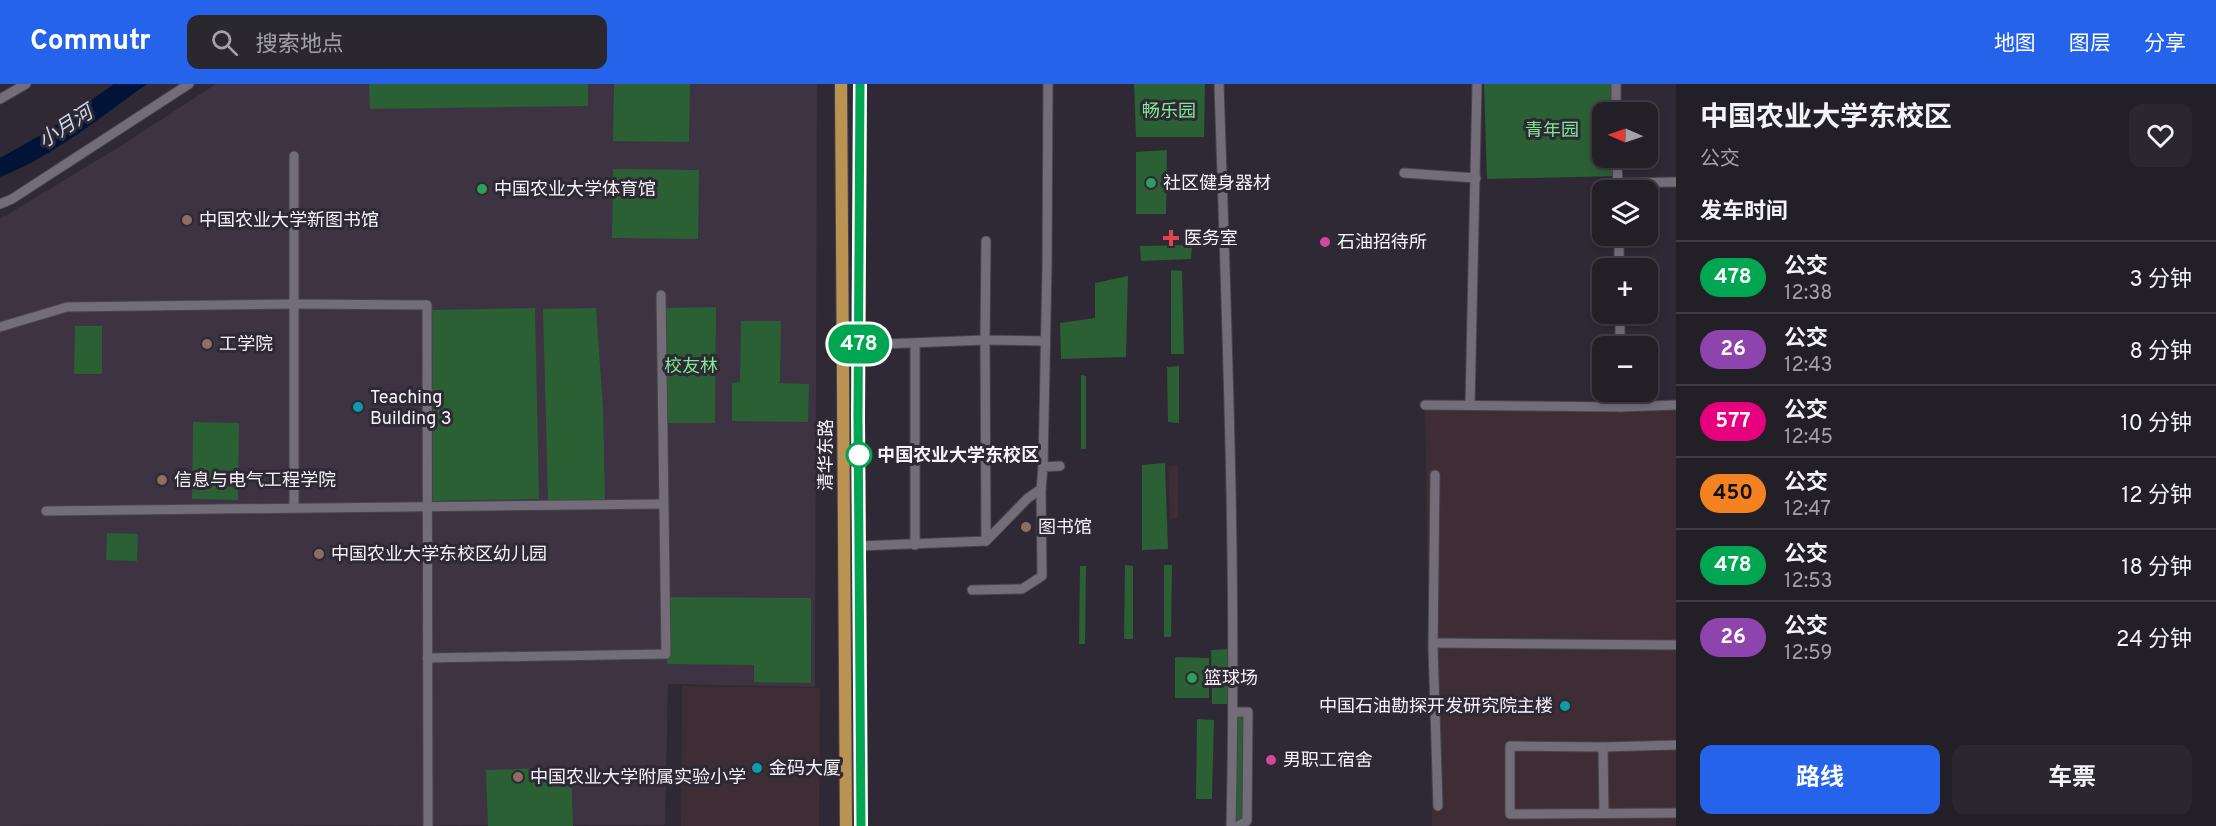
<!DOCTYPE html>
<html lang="zh">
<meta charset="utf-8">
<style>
:root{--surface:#221f27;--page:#2a272f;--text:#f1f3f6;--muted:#a2a2a7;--line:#3f3d44;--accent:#2563eb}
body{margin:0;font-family:Overpass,"Noto Sans SC",sans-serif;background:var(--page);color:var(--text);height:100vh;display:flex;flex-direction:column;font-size:22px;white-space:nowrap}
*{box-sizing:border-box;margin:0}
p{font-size:20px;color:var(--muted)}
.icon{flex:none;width:33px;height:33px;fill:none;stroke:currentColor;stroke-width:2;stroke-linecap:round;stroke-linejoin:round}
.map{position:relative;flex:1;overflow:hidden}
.details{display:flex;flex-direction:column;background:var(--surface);width:540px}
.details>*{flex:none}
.badge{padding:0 12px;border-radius:20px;font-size:21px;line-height:39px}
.needle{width:39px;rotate:272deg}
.tools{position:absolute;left:1592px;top:18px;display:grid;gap:12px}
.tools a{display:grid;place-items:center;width:66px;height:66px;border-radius:12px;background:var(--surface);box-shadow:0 3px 9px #0003,0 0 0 2px var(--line);font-size:30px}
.map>.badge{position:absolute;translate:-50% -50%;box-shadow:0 0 0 3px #fff}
h2{padding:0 24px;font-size:22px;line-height:54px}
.round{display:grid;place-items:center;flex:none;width:63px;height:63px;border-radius:12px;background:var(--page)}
.overview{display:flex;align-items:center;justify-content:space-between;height:102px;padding:0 24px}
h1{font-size:28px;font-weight:700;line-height:45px}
.cta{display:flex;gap:12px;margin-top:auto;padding:12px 24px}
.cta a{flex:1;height:69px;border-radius:12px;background:var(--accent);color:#fff;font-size:24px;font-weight:700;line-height:69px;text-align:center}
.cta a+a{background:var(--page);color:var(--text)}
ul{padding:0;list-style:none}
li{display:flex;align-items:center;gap:18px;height:72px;padding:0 24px;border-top:2px solid var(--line)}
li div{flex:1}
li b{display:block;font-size:22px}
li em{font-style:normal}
li .badge{min-width:66px;font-weight:700;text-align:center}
header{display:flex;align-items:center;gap:36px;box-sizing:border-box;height:84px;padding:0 30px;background:var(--accent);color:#fff}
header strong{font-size:28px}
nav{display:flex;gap:33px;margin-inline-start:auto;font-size:21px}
.search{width:420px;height:54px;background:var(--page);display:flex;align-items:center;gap:15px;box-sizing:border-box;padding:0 21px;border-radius:12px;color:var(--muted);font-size:22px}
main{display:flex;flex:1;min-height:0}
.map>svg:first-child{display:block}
.commercial{fill:#3f2d35}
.education{fill:#3d3342}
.green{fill:#2b5f34}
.water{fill:#011438}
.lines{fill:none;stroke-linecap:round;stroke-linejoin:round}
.minor-casing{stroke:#48444c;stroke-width:11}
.major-casing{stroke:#48444c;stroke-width:14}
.minor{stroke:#736d7a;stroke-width:9}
.major{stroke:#ba9353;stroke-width:12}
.line-casing{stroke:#fff;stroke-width:14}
.line{stroke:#00a651;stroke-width:9}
.leisure-dot{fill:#2e9e5b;stroke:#2e2934;stroke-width:2}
.education-dot{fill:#8d6e63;stroke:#2e2934;stroke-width:2}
.health-dot{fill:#e0444e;stroke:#2e2934;stroke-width:2}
.hotel-dot{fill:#d1479c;stroke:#2e2934;stroke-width:2}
.culture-dot{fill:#0f9aa8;stroke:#2e2934;stroke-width:2}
.stop-dot{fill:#fff;stroke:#00a651;stroke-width:3}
.labels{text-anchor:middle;stroke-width:6;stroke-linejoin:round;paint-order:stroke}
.park-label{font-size:18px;fill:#7fe990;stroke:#2e2934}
.poi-label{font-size:18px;fill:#f7f3fb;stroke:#2e2934;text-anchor:start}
.street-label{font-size:18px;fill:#f7f3fb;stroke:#2e2934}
.stop-label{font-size:18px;font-weight:bold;fill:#f7f3fb;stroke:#2e2934;text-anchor:start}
.water-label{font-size:20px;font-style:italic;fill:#cbd8ec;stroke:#2e2934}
</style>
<header>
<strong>Commutr</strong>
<div class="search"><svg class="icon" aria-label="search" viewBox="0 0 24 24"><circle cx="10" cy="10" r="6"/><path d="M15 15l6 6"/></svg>搜索地点</div>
<nav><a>地图</a><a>图层</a><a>分享</a></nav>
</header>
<main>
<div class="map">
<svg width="1676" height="742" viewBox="0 0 1676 742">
<rect width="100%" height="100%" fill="#2e2934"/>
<g class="commercial">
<path d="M 1425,321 L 1676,325 L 1676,742 L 1432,742 Z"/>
<path d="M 1178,381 L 1178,434 L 1170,435 L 1168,382 Z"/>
<path d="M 682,602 L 820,604 L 819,742 L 681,742 Z"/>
</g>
<path class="education" d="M 216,0 L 817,0 L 815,603 L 668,600 L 665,741 L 0,742 L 0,135 L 119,63 Z"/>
<g class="green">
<path d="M 369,0 L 588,0 L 588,22 L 370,25 Z"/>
<path d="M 614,0 L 690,0 L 689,58 L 613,57 Z"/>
<path d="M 1134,0 L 1205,0 L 1204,53 L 1136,53 Z"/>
<path d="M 1484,0 L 1616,0 L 1616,28 L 1602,28 L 1602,74 L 1617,74 L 1618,92 L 1487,95 Z"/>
<path d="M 1167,66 L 1166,130 L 1136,130 L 1136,68 Z"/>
<path d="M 613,85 L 699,86 L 698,155 L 612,154 Z"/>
<path d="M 1192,161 L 1191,175 L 1141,177 L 1140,162 Z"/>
<path d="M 1171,186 L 1182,187 L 1184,270 L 1171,270 Z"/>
<path d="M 1128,192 L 1126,273 L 1061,275 L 1060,239 L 1095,234 L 1095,199 Z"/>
<path d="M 716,223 L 715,339 L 667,339 L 666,224 Z"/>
<path d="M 535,224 L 539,415 L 433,417 L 432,226 Z"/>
<path d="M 596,224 L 603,324 L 605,416 L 548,416 L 543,225 Z"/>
<path d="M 741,237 L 781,237 L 780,298 L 777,299 L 809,300 L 808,338 L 732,337 L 732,299 L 740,298 Z"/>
<path d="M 75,242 L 102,242 L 102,290 L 74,290 Z"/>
<path d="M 1179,282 L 1179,339 L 1168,338 L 1167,283 Z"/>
<path d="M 1081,291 L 1086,292 L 1086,365 L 1081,365 Z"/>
<path d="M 193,338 L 239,339 L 238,416 L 192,415 Z"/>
<path d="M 1165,379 L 1168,465 L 1142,466 L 1142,381 Z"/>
<path d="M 107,449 L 138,450 L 137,477 L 106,476 Z"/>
<path d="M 1125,481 L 1133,482 L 1133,555 L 1124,555 Z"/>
<path d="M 1164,481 L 1172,481 L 1171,553 L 1164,553 Z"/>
<path d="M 1080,482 L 1086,482 L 1085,560 L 1079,560 Z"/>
<path d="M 667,513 L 811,514 L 811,599 L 754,598 L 754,581 L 667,580 Z"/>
<path d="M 1231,565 L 1232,620 L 1212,620 L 1211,566 Z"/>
<path d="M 1175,573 L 1209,574 L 1209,614 L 1175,614 Z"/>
<path d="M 1247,630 L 1244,740 L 1233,739 L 1235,631 Z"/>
<path d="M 1197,635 L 1214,636 L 1212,715 L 1196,715 Z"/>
<path d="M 571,683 L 573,742 L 488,742 L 486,686 Z"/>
</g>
<path class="water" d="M 114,0 L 147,0 C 100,33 54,72 0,93 L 0,74 L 46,48 Z"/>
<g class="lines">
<defs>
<g id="minor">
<path d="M 1219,0 C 1227,247 1237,495 1231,742"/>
<path d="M 1616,0 L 1616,28"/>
<path d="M 0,15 L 26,0"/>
<path d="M 294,72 L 294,423"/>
<path d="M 1617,74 L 1618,106"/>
<path d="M 1404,89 L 1476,94"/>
<path d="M 1618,99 L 1676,98"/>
<path d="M 0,120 L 12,115 L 189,0"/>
<path d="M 1619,152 L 1619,184"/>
<path d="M 986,157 L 985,256 L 1045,257"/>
<path d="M 1620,230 L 1620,262"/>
<path d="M 0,243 L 67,223 L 294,220 L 427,221 L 428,742"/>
<path d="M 859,261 L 985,256 L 986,457"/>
<path d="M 1621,308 L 1621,323"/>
<path d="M 1425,321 L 1621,323 L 1676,321"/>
<path d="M 1470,321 L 1477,0"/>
<path d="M 1043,383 L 1047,182 L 1048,0"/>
<path d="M 1435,391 L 1433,563 L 1438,722"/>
<path d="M 46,427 L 662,420"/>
<path d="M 915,461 L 915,259"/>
<path d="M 859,462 L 986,457 L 1028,414 L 1041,405 L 1043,383 L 1060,382"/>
<path d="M 972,506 L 1022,505 L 1042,492 L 1041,405"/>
<path d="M 1434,559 L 1676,561"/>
<path d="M 427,574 L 666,570 L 661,211"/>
<path d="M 1234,628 L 1248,628 L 1247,737 L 1238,742"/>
<path d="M 1603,663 L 1676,661"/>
<path d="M 1604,729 L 1603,663 L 1510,662 L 1510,730 L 1676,729"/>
</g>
<g id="major">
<path d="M 841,0 L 846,742"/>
<path d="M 860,0 L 858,333 L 861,742"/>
</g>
</defs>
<use href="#minor" class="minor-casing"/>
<use href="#major" class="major-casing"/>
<use href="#minor" class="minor"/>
<use href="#major" class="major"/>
</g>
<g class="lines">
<defs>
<path id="line" d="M 860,0 L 858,333 L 861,742"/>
</defs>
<use href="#line" class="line-casing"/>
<use href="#line" class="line"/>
</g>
<g class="leisure-dot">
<circle cx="1151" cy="99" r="6"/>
<circle cx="482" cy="105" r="6"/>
<circle cx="1192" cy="594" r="6"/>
</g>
<g class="education-dot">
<circle cx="187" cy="136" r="6"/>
<circle cx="207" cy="260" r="6"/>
<circle cx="162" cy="396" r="6"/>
<circle cx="1026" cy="443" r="6"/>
<circle cx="319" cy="470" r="6"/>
<circle cx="518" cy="693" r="6"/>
</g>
<path class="health-dot" d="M1168 145h6v6h6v6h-6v6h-6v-6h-6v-6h6z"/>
<g class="hotel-dot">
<circle cx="1325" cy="158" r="6"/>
<circle cx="1271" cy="676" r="6"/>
</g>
<g class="culture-dot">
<circle cx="358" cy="323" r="6"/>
<circle cx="1565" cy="622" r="6"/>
<circle cx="757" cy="684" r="6"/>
</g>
<circle class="stop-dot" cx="859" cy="371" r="12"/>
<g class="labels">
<g class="park-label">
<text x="1169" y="33">畅乐园</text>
<text x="1552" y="52">青年园</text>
<text x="691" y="288">校友林</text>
</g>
<g class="poi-label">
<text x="1163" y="105">社区健身器材</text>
<text x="494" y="111">中国农业大学体育馆</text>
<text x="199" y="142">中国农业大学新图书馆</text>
<text x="1184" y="160">医务室</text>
<text x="1337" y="164">石油招待所</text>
<text x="219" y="266">工学院</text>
<text x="370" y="319">Teaching<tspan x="370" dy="21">Building 3</tspan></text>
<text x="174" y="402">信息与电气工程学院</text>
<text x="1038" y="449">图书馆</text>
<text x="331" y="476">中国农业大学东校区幼儿园</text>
<text x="1204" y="600">篮球场</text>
<text x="1553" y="628" text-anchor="end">中国石油勘探开发研究院主楼</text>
<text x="1283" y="682">男职工宿舍</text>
<text x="769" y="690">金码大厦</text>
<text x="530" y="699">中国农业大学附属实验小学</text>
</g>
<g class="street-label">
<text transform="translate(826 371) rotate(-90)" y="6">清华东路</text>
</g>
<g class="stop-label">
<text x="877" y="377">中国农业大学东校区</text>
</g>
<g class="water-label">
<text transform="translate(65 42) rotate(-33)" y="7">小月河</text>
</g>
</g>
</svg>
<div class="tools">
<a><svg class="needle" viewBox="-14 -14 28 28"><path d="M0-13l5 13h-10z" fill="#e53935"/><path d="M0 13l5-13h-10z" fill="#a2a2a7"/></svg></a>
<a><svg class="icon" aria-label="layers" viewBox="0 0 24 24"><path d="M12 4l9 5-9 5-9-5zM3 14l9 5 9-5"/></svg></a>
<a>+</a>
<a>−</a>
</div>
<b class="badge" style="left:859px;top:260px;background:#00a651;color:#fff">478</b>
</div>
<section class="details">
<div class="overview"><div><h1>中国农业大学东校区</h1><p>公交</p></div><a class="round"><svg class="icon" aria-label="heart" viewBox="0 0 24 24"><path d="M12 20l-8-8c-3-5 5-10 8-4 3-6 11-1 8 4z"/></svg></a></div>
<h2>发车时间</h2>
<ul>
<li><span class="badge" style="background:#00a651;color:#fff">478</span><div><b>公交</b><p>12:38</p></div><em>3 分钟</em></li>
<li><span class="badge" style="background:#8e44ad;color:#fff">26</span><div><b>公交</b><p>12:43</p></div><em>8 分钟</em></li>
<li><span class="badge" style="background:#e6007e;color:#fff">577</span><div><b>公交</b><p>12:45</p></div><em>10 分钟</em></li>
<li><span class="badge" style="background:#f58220;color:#111">450</span><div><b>公交</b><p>12:47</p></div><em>12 分钟</em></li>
<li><span class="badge" style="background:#00a651;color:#fff">478</span><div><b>公交</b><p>12:53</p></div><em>18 分钟</em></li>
<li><span class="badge" style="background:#8e44ad;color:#fff">26</span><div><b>公交</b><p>12:59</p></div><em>24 分钟</em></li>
</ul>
<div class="cta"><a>路线</a><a>车票</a></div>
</section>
</main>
